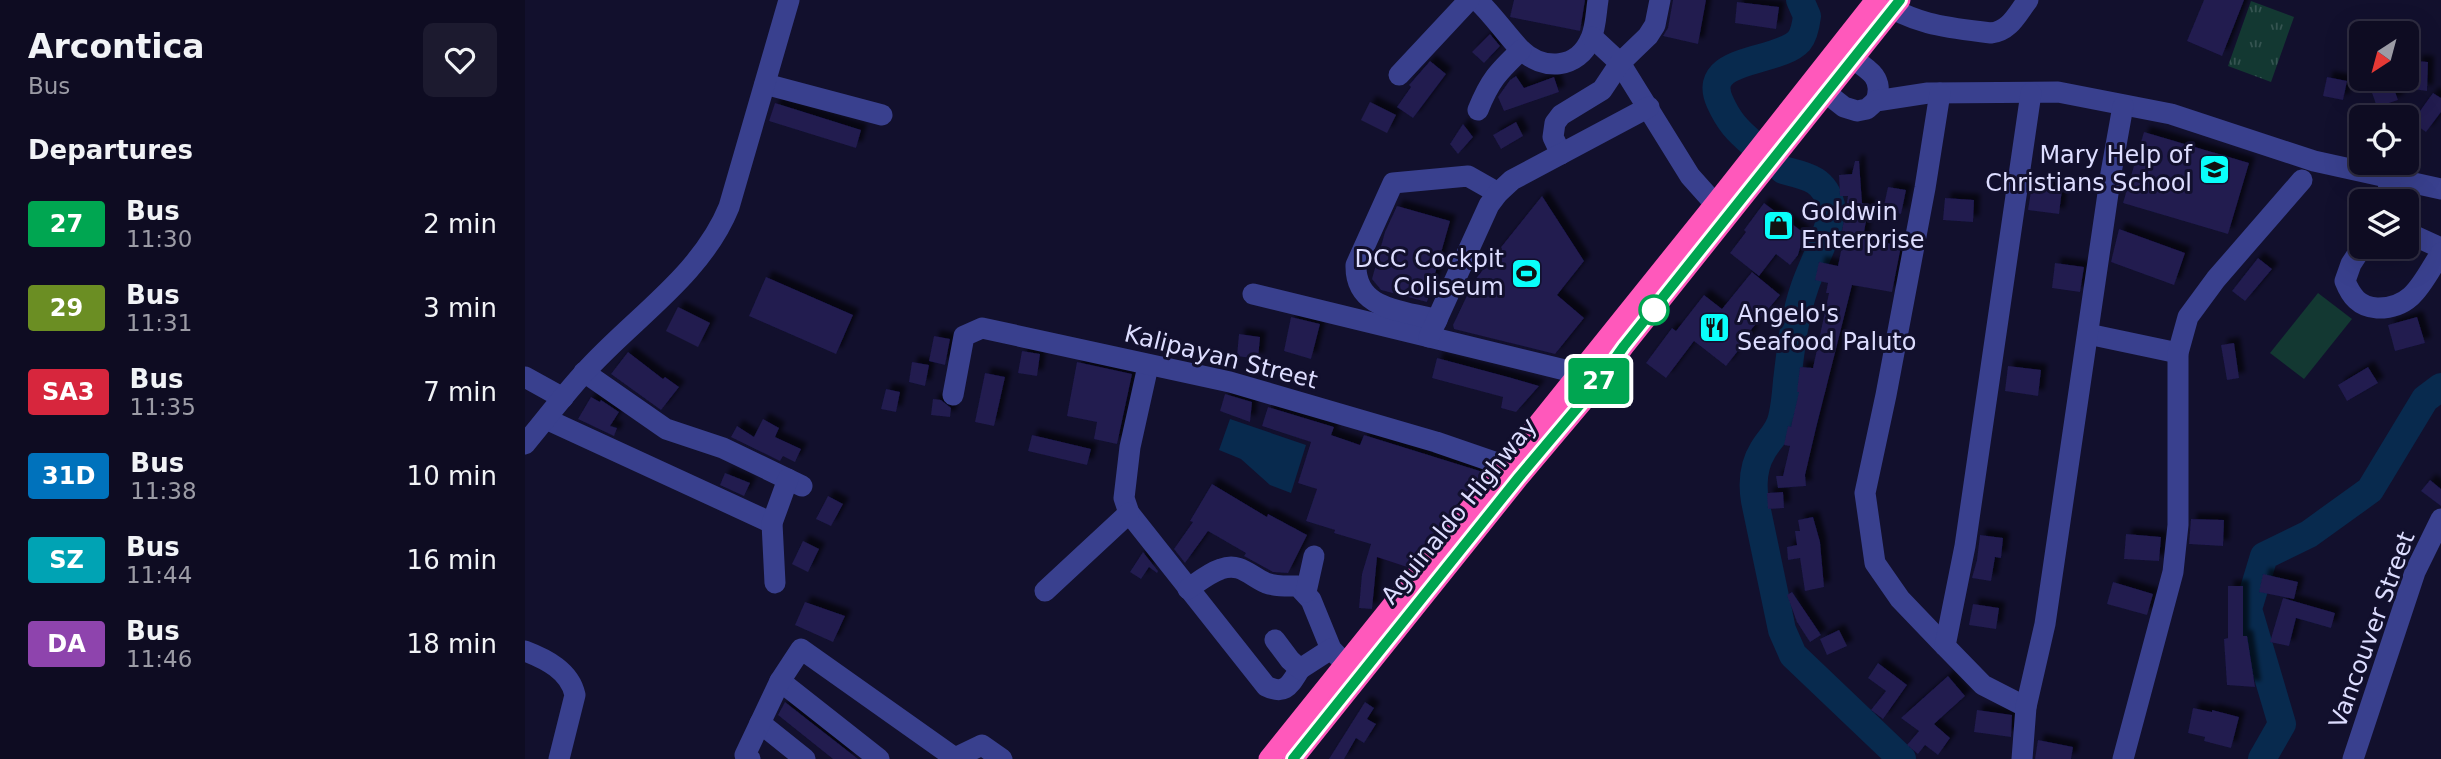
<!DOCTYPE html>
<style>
:root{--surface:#0e0c22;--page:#1c1a2f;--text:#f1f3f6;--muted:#9b9ba5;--line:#2e2c40}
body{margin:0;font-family:"DejaVu Sans",sans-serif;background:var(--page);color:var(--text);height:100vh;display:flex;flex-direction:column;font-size:26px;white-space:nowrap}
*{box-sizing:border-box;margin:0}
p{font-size:23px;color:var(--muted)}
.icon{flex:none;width:38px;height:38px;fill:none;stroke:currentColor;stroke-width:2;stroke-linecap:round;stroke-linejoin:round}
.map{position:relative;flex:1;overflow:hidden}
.side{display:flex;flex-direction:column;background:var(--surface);width:525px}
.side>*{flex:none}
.badge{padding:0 14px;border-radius:5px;font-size:24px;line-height:46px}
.needle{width:46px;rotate:216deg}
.buttons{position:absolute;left:1824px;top:21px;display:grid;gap:14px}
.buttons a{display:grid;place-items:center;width:70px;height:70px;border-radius:10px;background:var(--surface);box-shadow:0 7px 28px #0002,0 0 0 2px var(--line);font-size:35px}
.map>.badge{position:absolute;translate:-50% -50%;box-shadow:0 0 0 4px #fff}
h2{padding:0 28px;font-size:26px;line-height:63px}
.round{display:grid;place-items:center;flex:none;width:74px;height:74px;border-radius:10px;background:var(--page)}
.overview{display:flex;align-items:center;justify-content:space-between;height:119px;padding:0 28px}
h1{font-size:33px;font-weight:700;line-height:52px}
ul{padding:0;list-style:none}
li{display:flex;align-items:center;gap:21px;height:84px;padding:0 28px}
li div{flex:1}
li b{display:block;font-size:26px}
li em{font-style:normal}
li .badge{min-width:77px;font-weight:700;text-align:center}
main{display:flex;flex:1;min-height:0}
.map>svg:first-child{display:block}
.grass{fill:url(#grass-tufts)}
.garden{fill:#133832}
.water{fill:#082a4e}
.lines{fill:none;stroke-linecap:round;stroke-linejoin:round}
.river{stroke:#082a4e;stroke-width:28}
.building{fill:#201b4f;filter:url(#shadow)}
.minor{stroke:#39408e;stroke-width:21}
.highway{stroke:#ff58bb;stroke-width:21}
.line-casing{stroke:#fff;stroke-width:16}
.line{stroke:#00a651;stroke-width:10}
.stop-dot{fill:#fff;stroke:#00a651;stroke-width:3.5}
.labels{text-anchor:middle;stroke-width:6;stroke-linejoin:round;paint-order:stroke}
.poi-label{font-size:24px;fill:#ddf;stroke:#12102d;text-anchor:end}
.street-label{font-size:24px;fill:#ddf;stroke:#12102d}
</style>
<main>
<section class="side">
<div class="overview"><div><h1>Arcontica</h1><p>Bus</p></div><a class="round"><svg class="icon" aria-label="heart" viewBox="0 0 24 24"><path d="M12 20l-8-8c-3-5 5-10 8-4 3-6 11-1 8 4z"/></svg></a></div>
<h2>Departures</h2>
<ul>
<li><span class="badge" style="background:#00a651;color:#fff">27</span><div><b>Bus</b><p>11:30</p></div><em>2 min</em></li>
<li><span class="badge" style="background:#6b8e23;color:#fff">29</span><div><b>Bus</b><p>11:31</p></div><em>3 min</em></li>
<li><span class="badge" style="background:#d7263d;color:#fff">SA3</span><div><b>Bus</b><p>11:35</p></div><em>7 min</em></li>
<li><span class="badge" style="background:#0072bc;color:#fff">31D</span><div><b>Bus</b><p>11:38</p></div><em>10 min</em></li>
<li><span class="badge" style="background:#00a3b4;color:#fff">SZ</span><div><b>Bus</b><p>11:44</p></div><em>16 min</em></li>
<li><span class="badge" style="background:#8e44ad;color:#fff">DA</span><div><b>Bus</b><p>11:46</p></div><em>18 min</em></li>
</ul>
</section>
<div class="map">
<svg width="1916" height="759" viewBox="0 0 1916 759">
<defs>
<pattern id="grass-tufts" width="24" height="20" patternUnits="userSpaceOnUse" patternTransform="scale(1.75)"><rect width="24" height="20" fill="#133832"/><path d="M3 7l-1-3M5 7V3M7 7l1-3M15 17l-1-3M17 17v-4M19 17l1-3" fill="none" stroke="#355451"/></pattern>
<filter id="shadow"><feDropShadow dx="6" dy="-6" stdDeviation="2" flood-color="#0009"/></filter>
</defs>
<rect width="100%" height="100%" fill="#12102d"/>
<path class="grass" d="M 1726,1 L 1769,17 L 1746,82 L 1703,66 Z"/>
<path class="garden" d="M 1793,293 L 1827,319 L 1779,379 L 1745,353 Z"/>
<path class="water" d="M 705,419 L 781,445 L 766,493 L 745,485 L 716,459 L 694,450 Z"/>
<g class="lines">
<g class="river">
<path d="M 1228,144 C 1212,130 1204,122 1195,102 C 1174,56 1253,64 1274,41 C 1279,35 1281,24 1282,16 L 1275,0"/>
<path d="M 1258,170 C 1281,176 1299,178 1306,205 C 1310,223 1286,267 1280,286 C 1269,317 1266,348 1262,381 C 1261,393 1260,406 1257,418 C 1254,432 1245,438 1238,450 C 1228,466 1227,483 1230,501 L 1257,630 L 1268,655 L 1377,759"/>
<path d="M 1737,759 L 1757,724 L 1723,609 L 1739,556 L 1784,534 L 1845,490 L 1900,399 L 1916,387"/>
</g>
</g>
<g class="building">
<path d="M 989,0 L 1060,0 L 1055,31 L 985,17 Z"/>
<path d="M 1148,0 L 1181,0 L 1173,44 L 1138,36 L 1143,28 Z"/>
<path d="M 1679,0 L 1719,0 L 1697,56 L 1662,41 Z"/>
<path d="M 1212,2 L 1254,7 L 1251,29 L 1210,23 Z"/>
<path d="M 965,34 L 975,46 L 959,63 L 947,52 Z"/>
<path d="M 905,61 L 921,74 L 888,118 L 872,107 L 886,87 L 884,85 Z"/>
<path d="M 1891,61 L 1903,62 L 1902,91 L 1868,86 L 1873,100 L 1852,107 L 1845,87 L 1867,79 L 1881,79 L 1881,74 L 1890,75 Z"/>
<path d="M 991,76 L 999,88 L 1029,77 L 1034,92 L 979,111 L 973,97 L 985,80 Z"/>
<path d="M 1802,77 L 1822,81 L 1818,100 L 1798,96 Z"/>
<path d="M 1908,93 L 1916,98 L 1916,112 L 1901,132 L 1887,122 Z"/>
<path d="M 845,102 L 871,115 L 862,133 L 836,120 Z"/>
<path d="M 250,103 L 336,130 L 331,148 L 244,121 Z"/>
<path d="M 991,122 L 998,136 L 976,149 L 968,135 Z"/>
<path d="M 938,124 L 948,137 L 933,154 L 925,144 Z"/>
<path d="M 1619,132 L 1724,163 L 1703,234 L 1598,203 Z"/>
<path d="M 1330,161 L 1334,161 L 1337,203 L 1344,204 L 1338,238 L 1376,246 L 1367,292 L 1327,285 L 1291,428 L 1280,475 L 1281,486 L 1253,488 L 1251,476 L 1258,476 L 1265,446 L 1259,445 L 1263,426 L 1266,427 L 1274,392 L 1272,392 L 1275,367 L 1288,368 L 1304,293 L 1301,293 L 1303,283 L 1290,280 L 1294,262 L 1313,266 L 1320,231 L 1317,231 L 1323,196 L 1315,196 L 1314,175 L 1327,174 Z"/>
<path d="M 1507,185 L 1537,189 L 1534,214 L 1503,210 Z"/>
<path d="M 1363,187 L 1381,190 L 1376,214 L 1358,210 Z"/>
<path d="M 1017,196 L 1059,261 L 1032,295 L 1059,318 L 1030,354 L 929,329 L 928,325 L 949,281 Z"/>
<path d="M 1420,198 L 1449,200 L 1448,222 L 1418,220 Z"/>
<path d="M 1239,203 L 1279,233 L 1273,255 L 1265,265 L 1251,254 L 1234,276 L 1205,253 L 1221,232 L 1219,230 Z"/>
<path d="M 872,206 L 925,221 L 902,302 L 856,290 L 847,279 L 860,232 Z"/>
<path d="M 1594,229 L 1660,253 L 1649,285 L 1586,262 Z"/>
<path d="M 1733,258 L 1747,269 L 1720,301 L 1707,291 Z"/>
<path d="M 1530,263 L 1559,267 L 1555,292 L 1527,288 Z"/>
<path d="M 1227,272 L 1255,295 L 1225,331 L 1227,333 L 1201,366 L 1169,341 L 1141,378 L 1121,363 L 1147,328 L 1151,331 L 1179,295 L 1197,309 Z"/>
<path d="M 241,277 L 328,315 L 311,354 L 224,316 Z"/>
<path d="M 153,307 L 185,323 L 173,347 L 141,331 Z"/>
<path d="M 766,317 L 795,324 L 786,359 L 759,351 Z"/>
<path d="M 1892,317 L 1900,343 L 1870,351 L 1863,325 Z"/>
<path d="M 714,334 L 735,337 L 733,359 L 712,356 Z"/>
<path d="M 409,336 L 425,339 L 420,365 L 404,361 Z"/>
<path d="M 1709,343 L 1714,378 L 1702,380 L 1696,345 Z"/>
<path d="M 497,351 L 515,354 L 512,376 L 493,373 Z"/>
<path d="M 103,352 L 138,379 L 140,377 L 154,387 L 136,410 L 86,374 Z"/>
<path d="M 912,358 L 983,377 L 1014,386 L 991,412 L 976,408 L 978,397 L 907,378 Z"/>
<path d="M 387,362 L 404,365 L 400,386 L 384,382 Z"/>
<path d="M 552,362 L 607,374 L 592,444 L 569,439 L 572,422 L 542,416 Z"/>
<path d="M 1483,366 L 1516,370 L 1513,396 L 1480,391 Z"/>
<path d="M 1843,367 L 1853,383 L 1822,401 L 1813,385 Z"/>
<path d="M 460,373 L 480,377 L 469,426 L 450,422 Z"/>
<path d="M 361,389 L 375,392 L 371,412 L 356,409 Z"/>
<path d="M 700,394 L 727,402 L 725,422 L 695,411 Z"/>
<path d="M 66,397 L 75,402 L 76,400 L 94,412 L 85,426 L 92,428 L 89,436 L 53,419 Z"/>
<path d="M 408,399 L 416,400 L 426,408 L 425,417 L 406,415 Z"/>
<path d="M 743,407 L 809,427 L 806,435 L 835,445 L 839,435 L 958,472 L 882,567 L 852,557 L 847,609 L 834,608 L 837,574 L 846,544 L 809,533 L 810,530 L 781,521 L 792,489 L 773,483 L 786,442 L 737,426 Z"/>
<path d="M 238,419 L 254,428 L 250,437 L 276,449 L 270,462 L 258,456 L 255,461 L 206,437 L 212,426 L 229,437 Z"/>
<path d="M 507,435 L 566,449 L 562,465 L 503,451 Z"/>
<path d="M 200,473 L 225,483 L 219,496 L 195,485 Z"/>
<path d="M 1905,480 L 1916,489 L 1916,506 L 1896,491 Z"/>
<path d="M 687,484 L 742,517 L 743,514 L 782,535 L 763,573 L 748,572 L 719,556 L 721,553 L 683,531 L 660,563 L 649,549 L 668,522 L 665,521 Z"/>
<path d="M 1258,492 L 1259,508 L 1243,509 L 1242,493 Z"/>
<path d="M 303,496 L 318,504 L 306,526 L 291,519 Z"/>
<path d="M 1288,517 L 1295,542 L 1299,587 L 1280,591 L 1275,558 L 1263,560 L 1262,547 L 1272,545 L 1270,531 L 1275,531 L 1273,520 Z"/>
<path d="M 1666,519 L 1699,520 L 1698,546 L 1664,544 Z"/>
<path d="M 1601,534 L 1636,537 L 1634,561 L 1599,559 Z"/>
<path d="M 1455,535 L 1478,538 L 1476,558 L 1470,557 L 1466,581 L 1447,578 L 1452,560 Z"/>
<path d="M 278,541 L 294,549 L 283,572 L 267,564 Z"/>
<path d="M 618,552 L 633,571 L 632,573 L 624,567 L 616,579 L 605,572 Z"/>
<path d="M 1738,574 L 1773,582 L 1769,599 L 1734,592 Z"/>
<path d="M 1588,582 L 1628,594 L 1622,615 L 1582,604 Z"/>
<path d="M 1703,586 L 1718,586 L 1718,636 L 1722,636 L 1730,687 L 1702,685 L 1699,639 L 1703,638 Z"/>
<path d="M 1267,592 L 1296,635 L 1285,642 L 1272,622 L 1262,595 Z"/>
<path d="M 1758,598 L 1810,613 L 1806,628 L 1771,618 L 1764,646 L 1745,642 Z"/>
<path d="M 280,602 L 320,616 L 308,642 L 270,625 Z"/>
<path d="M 1448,604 L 1474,608 L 1471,629 L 1444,625 Z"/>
<path d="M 1314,630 L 1322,646 L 1302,655 L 1295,639 Z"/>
<path d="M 1353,663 L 1382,685 L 1358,719 L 1346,710 L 1361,691 L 1343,678 Z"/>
<path d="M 1423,676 L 1440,696 L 1409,724 L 1425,738 L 1413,755 L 1400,745 L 1393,754 L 1382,745 L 1394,731 L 1376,718 Z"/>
<path d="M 260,702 L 333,759 L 308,759 L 253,715 Z"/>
<path d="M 840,702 L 849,708 L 842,719 L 851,724 L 839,743 L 831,738 L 819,759 L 804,759 Z"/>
<path d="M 1668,708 L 1687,712 L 1687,710 L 1714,717 L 1706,748 L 1679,741 L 1680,737 L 1663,733 Z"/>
<path d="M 1452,710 L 1487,715 L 1486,737 L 1449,732 Z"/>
<path d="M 1513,740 L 1548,747 L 1546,759 L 1510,759 Z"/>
</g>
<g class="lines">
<g class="minor">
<path d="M 952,0 C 968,15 980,33 995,49 C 1018,71 1053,70 1066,38 C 1071,27 1071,12 1073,0"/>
<path d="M 1355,0 C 1387,25 1427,28 1466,33 C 1485,31 1492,14 1503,0"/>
<path d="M 1067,37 L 1095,63 L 1165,176 L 1190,204"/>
<path d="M 1328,59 C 1345,70 1359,79 1351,101"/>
<path d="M 874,75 L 944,0"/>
<path d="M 240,84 L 357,115"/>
<path d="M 1300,92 L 1319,107 L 1332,111 L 1342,109 L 1351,101 L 1403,93 L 1533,92 L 1646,114 L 1789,161 L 1916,189"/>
<path d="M 1415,93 L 1400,188 L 1361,395 L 1340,493 L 1350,563 L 1375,599 L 1420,646"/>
<path d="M 953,110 C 965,80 973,72 996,50"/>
<path d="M 1036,154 L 1028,137 L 1030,123 L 1036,115 L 1077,90 L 1095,63 L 1123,36 L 1130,25 L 1135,0"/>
<path d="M 1860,201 L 1866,179"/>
<path d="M 1881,232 L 1916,248"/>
<path d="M 1837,247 L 1826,264 L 1820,281 C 1826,296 1834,307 1852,308 C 1889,309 1898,280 1916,253"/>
<path d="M 728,294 L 1044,371 L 1066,386"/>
<path d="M 912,320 C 877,310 830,310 831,265 L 868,183 L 943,176 L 973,193"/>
<path d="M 1563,334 L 1653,353"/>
<path d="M 904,337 L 964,205 L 973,193 L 987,180 L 1124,107"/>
<path d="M 623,366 L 605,447 L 599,498 L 604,513 L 741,686 C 761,696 765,684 775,669"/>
<path d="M 59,372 L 141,429 L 198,448 L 277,486"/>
<path d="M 0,377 L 38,398"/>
<path d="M 428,395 L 439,336 L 457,328 L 705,382 L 911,442 L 972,463 L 993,476"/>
<path d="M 21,419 L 247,523"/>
<path d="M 0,444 C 20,420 38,396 59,373 C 107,319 176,276 204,207 L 264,0"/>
<path d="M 250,583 L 247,523 L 263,479"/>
<path d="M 663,589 C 673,582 684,573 696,569 C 715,562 725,576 741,583 C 751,587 763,586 773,586 L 786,600 L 806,649 L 833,677"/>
<path d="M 520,591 L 604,513"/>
<path d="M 781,592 L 789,556"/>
<path d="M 750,640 L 765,660 L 775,669 L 806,649"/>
<path d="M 0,651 C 21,659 45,671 50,695 L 34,759"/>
<path d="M 255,681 L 354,759"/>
<path d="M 1501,707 L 1458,685 L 1420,646 L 1440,546 L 1506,93"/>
<path d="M 235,723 L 280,759"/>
<path d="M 225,759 L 220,755 L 255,681 L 276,649 L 430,758 L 457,745 L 477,759"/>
<path d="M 1497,759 L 1501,707 L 1520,624 L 1586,173 L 1598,106"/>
<path d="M 1598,759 L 1648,572 L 1653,525 L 1653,353 L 1663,317 L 1691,279 L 1777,180"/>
<path d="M 1828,759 L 1890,572 L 1916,519"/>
</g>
<g class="highway">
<path d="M 744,759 L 1190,204 L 1351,0"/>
<path d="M 768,759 L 994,477 L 1069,388 L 1099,346 L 1375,0"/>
</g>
</g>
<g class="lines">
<defs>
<path id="line" d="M 768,759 L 994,477 L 1069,388 L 1099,346 L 1375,0"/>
</defs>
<use href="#line" class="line-casing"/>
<use href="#line" class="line"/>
</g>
<defs>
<symbol id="school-square" viewBox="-11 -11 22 22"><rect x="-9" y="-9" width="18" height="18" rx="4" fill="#09fffb" stroke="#12102d"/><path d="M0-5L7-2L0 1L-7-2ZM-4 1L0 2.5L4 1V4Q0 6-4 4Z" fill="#111"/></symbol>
<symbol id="shop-square" viewBox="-11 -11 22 22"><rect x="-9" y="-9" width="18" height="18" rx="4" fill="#09fffb" stroke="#12102d"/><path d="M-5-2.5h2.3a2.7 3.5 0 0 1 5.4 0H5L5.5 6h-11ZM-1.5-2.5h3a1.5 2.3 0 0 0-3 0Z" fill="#111"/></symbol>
<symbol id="stadium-square" viewBox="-11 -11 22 22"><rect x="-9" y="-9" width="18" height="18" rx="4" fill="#09fffb" stroke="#12102d"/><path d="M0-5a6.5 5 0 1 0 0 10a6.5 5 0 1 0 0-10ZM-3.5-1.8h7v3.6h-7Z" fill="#111"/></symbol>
<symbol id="restaurant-square" viewBox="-11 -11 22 22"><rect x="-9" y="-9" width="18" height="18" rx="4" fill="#09fffb" stroke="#12102d"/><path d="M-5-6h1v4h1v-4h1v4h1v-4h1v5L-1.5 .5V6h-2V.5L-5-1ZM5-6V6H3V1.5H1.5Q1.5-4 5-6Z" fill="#111"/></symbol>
</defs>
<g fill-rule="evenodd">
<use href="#school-square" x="1672" y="152" width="35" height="35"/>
<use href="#shop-square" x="1236" y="208" width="35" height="35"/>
<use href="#stadium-square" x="984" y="256" width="35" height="35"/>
<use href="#restaurant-square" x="1172" y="310" width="35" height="35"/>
</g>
<circle class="stop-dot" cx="1129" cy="310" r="14"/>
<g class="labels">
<g class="poi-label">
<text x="1667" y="163">Mary Help of<tspan x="1667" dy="28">Christians School</tspan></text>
<text x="1276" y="220" text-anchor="start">Goldwin<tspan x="1276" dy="28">Enterprise</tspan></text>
<text x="979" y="267">DCC Cockpit<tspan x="979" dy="28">Coliseum</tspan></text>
<text x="1212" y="322" text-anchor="start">Angelo's<tspan x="1212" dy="28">Seafood Paluto</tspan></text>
</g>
<g class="street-label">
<text transform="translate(696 357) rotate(14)" y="8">Kalipayan Street</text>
<text transform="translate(934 511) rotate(-51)" y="8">Aguinaldo Highway</text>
<text transform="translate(1847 630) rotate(-70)" y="8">Vancouver Street</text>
</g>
</g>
</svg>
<div class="buttons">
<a><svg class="needle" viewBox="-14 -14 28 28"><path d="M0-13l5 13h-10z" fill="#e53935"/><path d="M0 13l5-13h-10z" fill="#9b9ba5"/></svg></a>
<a><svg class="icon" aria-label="locate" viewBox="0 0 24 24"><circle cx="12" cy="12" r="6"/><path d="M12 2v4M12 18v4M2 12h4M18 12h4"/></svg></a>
<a><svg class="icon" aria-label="layers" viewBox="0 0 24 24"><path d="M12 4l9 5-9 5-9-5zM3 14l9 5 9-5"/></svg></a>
</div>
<b class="badge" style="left:1074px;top:381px;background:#00a651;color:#fff">27</b>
</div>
</main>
